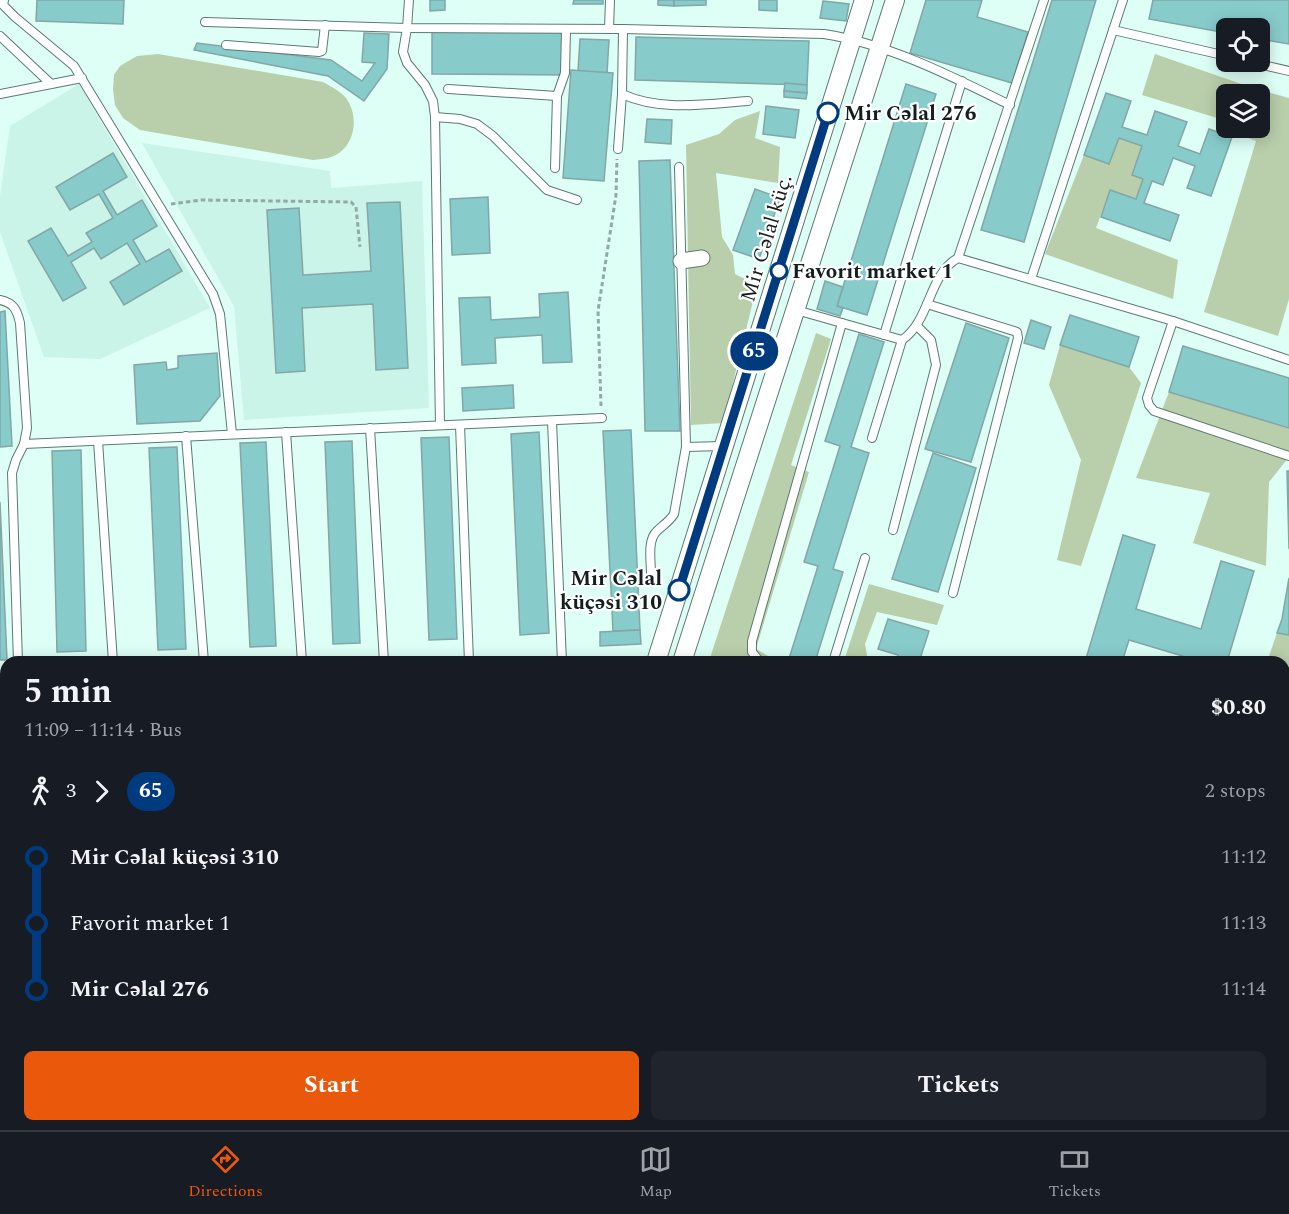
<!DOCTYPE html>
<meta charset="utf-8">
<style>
:root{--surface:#171b24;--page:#20242c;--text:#f1f3f6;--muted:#9ea1a6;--line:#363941;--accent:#ea580c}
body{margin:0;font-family:Spectral,serif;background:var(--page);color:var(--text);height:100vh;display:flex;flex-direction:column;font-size:22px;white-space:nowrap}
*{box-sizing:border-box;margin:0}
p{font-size:20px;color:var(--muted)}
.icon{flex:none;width:33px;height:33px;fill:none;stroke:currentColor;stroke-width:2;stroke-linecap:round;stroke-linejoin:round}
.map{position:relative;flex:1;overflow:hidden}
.panel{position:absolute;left:0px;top:656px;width:1290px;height:476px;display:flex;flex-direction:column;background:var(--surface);border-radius:18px 18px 0 0;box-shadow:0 3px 15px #0003}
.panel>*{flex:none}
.badge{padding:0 12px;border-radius:20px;font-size:21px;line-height:39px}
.fabs{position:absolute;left:1216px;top:18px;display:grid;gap:12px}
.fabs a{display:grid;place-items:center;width:54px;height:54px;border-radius:9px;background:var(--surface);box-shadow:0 3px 15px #0003;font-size:30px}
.map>.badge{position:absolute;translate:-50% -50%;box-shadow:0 0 0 3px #fff}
.legs{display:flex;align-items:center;gap:9px;height:66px;padding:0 24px;font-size:20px}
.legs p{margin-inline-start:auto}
.overview{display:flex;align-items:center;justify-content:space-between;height:102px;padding:0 24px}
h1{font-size:33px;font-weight:700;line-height:45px}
.cta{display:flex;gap:12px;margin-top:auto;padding:12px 24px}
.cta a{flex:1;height:69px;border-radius:9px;background:var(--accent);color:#fff;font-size:24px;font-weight:700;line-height:69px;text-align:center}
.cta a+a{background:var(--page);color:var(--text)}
ul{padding:0 24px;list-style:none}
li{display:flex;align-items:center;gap:21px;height:66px;font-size:22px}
li i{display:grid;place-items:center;width:9px;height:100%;margin:0 8px;background:currentColor}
li i::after{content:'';width:15px;height:15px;margin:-8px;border:4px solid;border-radius:50%;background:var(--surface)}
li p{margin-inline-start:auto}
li:first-child i{background:linear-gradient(#0000 50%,currentColor 0)}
li:last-child i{background:linear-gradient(currentColor 50%,#0000 0)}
.tabs{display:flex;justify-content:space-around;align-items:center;height:84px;border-top:2px solid var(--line);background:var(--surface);font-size:16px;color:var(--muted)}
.tabs a{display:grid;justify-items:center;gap:3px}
.tabs .current{color:var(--accent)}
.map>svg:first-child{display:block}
.built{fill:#c9f4e7}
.green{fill:#b9ceaa}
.building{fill:#88cbcb;stroke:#83a6a6;stroke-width:1.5}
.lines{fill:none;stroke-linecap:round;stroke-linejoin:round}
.service-casing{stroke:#5c7a72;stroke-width:10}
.minor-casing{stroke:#5c7a72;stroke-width:17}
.tertiary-casing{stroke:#5c7a72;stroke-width:20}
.path{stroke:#91aba4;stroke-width:3;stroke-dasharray:4.5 3;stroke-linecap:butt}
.service{stroke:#fff;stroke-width:8}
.minor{stroke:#fff;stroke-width:15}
.tertiary{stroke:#fff;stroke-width:18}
.line-1-casing{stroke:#fff;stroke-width:14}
.line-1{stroke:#003b80;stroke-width:9}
.stop-1-dot{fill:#fff;stroke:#003b80;stroke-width:3}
.labels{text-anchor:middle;stroke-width:4.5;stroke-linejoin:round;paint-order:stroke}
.stop-label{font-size:21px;font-weight:bold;fill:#131f1c;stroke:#fff;text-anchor:start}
.street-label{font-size:21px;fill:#131f1c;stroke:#fff}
</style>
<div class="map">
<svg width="1289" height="1130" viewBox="0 0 1289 1130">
<rect width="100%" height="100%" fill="#ddfff5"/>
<g class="built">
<path d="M 79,84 L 210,308 L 100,359 L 44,357 L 0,232 L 0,196 L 10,126 Z"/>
<path d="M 142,143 L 330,171 L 331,188 L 422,181 L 429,408 L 244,420 L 234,306 Z"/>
</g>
<g class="green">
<path d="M 158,54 L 323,82 C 332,87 340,91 346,98 C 360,117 355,149 331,157 C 326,159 318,159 313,160 L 140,130 L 123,118 L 115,105 L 113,89 L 114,75 L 120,66 L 137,56 Z"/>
<path d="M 1155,54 L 1250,87 L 1289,98 L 1289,299 L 1278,336 L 1204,312 L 1256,141 L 1235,133 L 1237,128 L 1260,128 L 1260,94 L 1227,94 L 1227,121 L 1142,95 Z"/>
<path d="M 760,111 L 755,138 L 780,147 L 778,183 L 716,173 L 722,237 L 733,255 L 735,274 L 757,285 L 723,423 L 691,425 L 686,145 L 719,134 L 735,120 Z"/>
<path d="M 1119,138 L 1142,146 L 1132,175 L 1143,179 L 1136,199 L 1110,190 L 1096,228 L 1178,260 L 1173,299 L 1045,254 L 1084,155 L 1109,164 Z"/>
<path d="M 816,333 L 831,339 L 791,465 L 809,472 L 756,649 L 777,661 L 720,661 L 710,658 Z"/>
<path d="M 1060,345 L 1129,367 L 1141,383 L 1081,566 L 1057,560 L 1081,460 L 1049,385 Z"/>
<path d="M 1169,392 L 1289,428 L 1289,457 L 1269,482 L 1266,566 L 1193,543 L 1210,493 L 1136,478 Z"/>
<path d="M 869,584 L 944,605 L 937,625 L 877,612 L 865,644 L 868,661 L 844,661 Z"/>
<path d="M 1277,633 L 1289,635 L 1289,667 L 1284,718 L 1289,719 L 1289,793 L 1284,792 L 1284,662 L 1267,662 Z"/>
<path d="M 169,1125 L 411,1125 L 409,1130 L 138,1130 Z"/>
<path d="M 807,1125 L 862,1125 L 860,1130 L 806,1130 Z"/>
<path d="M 1039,1125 L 1145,1125 L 1143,1130 L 1037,1130 Z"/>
</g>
<g class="building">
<path d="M 37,0 L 124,0 L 123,24 L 36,21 Z"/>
<path d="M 430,0 L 445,0 L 445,10 L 430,11 Z"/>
<path d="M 574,0 L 603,0 L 603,4 L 573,4 Z"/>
<path d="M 658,0 L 674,0 L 674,6 L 658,5 Z"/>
<path d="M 674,0 L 706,0 L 706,5 L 674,6 Z"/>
<path d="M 759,0 L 777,0 L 777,11 L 759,10 Z"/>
<path d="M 926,0 L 982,0 L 977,17 L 1028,32 L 1012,83 L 910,53 Z"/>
<path d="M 1052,0 L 1096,0 L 1024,242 L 981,230 Z"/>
<path d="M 1153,0 L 1289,0 L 1289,44 L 1260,39 L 1260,28 L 1227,28 L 1227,33 L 1149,19 Z"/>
<path d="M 823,1 L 849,4 L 846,21 L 820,18 Z"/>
<path d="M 432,30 L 563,32 L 563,75 L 432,74 Z"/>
<path d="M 364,33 L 389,34 L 387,69 L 364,101 L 328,76 L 194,50 L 197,43 L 331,60 L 362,81 L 375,63 L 362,62 Z"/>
<path d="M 636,37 L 809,41 L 807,85 L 635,80 Z"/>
<path d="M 580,39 L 609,40 L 607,74 L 578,71 Z"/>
<path d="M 571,70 L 613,73 L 604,181 L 563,178 Z"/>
<path d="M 785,83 L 807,85 L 807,93 L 784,91 Z"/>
<path d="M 906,84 L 936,94 L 867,315 L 837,306 Z"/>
<path d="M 784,91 L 807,93 L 806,99 L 784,97 Z"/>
<path d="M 1106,93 L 1131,101 L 1122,127 L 1147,135 L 1155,111 L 1187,122 L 1178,146 L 1200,154 L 1209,129 L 1232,137 L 1211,196 L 1187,188 L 1195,166 L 1173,158 L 1163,185 L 1152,181 L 1144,203 L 1179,215 L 1170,241 L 1101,217 L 1110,190 L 1136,199 L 1143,179 L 1132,175 L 1142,146 L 1119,138 L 1109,164 L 1084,155 Z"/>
<path d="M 766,106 L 799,110 L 795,138 L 763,134 Z"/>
<path d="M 647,119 L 672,120 L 671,144 L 645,142 Z"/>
<path d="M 113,153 L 127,177 L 103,191 L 117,215 L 142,200 L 157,226 L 133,240 L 146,262 L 169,249 L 182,271 L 124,305 L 110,282 L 140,264 L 127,243 L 101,259 L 94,248 L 71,262 L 86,288 L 63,301 L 28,241 L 51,228 L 68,256 L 92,242 L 86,233 L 113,218 L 99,194 L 70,210 L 56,187 Z"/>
<path d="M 670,160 L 680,431 L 645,431 L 639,161 Z"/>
<path d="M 755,189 L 780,198 L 759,259 L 733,250 Z"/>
<path d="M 488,197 L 490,253 L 452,255 L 450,199 Z"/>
<path d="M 400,202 L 408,368 L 376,370 L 373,304 L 302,308 L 305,371 L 276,373 L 267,210 L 299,208 L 303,275 L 371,271 L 367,203 Z"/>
<path d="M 825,281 L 843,287 L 837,306 L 843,308 L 840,316 L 817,309 Z"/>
<path d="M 568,292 L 572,362 L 543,363 L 542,335 L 495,338 L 496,363 L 462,365 L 459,298 L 490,297 L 491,320 L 540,317 L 539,294 Z"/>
<path d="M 5,311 L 12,446 L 0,447 L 0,312 Z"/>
<path d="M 1070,315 L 1139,337 L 1129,367 L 1060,345 Z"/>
<path d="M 1031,320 L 1051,327 L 1044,349 L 1024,343 Z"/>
<path d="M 966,323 L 1009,338 L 971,462 L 925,449 Z"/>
<path d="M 859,334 L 884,342 L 851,447 L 869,453 L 833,569 L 843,572 L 815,662 L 788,662 L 818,566 L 804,562 L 840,446 L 825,441 Z"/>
<path d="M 1183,346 L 1289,378 L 1289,428 L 1169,392 Z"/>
<path d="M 217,353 L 220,396 L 200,421 L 137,424 L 134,365 L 166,362 L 167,370 L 178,368 L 178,356 Z"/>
<path d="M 513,385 L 514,408 L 463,411 L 462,388 Z"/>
<path d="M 631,430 L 640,630 L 613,631 L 603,431 Z"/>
<path d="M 539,432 L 549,633 L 520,635 L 511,434 Z"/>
<path d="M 449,437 L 457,639 L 429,640 L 421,438 Z"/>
<path d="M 352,441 L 360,643 L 333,644 L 325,442 Z"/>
<path d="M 266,442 L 276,646 L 250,647 L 240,443 Z"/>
<path d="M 177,447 L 186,649 L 158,650 L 149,448 Z"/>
<path d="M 81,450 L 86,651 L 57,652 L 52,451 Z"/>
<path d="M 933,453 L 976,468 L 938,592 L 892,579 Z"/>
<path d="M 1287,471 L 1289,471 L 1289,549 Z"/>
<path d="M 0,502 L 7,660 L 0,660 Z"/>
<path d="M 1123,535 L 1155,545 L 1136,609 L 1201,629 L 1221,561 L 1254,571 L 1227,662 L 1195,662 L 1196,660 L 1129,640 L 1122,662 L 1085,662 Z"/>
<path d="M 1289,578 L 1289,635 L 1277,633 L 1282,619 Z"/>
<path d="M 888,619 L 929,631 L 919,662 L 896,662 L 898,655 L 878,649 Z"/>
<path d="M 640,630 L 641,644 L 600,646 L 600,632 Z"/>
<path d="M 1289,667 L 1289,719 L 1284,719 Z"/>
<path d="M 1284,792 L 1289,793 L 1289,817 L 1284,817 Z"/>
<path d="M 1285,1022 L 1289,1022 L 1289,1052 L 1284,1052 Z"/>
<path d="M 6,1101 L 6,1125 L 56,1125 L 56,1130 L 0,1130 L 0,1102 Z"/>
<path d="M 1284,1124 L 1289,1124 L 1289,1130 L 1266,1130 L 1266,1125 Z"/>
<path d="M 188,1125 L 267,1125 L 268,1130 L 188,1130 Z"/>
<path d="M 611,1125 L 661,1125 L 659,1130 L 609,1130 Z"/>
<path d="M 729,1125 L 752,1125 L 751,1130 L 727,1130 Z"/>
<path d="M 772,1125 L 807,1125 L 806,1130 L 770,1130 Z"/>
<path d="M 881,1125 L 915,1125 L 914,1130 L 880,1130 Z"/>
<path d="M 1186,1125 L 1202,1125 L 1207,1127 L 1206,1130 L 1184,1130 Z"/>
<path d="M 1227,1125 L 1241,1125 L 1241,1130 L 1226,1130 Z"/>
</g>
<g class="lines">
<defs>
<g id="service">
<path d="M 4,0 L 3,5 L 15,17 L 74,66 L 213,294 L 220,314 L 232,434"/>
<path d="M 409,0 L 407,28 L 403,52 L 407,63 L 425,85 L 433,101 L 435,117 L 440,425"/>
<path d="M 205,22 L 407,28 L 623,29 L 824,34 C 889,44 951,76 1010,105"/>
<path d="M 609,29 L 610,0"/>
<path d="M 623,29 L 622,94 C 661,112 708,104 748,101"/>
<path d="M 1113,30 L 1227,56"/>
<path d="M 0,36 L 51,84"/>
<path d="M 226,45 L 319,52 L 322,51 L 325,25"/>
<path d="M 1250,62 L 1289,71"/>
<path d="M 448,89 L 557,96"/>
<path d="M 0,94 L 82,78"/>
<path d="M 435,117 L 460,119 L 477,124 L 493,136 L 547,190 L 577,200"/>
<path d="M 618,149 L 622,94"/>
<path d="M 555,168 L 557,96 L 565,73 L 566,29"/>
<path d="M 958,258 L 1173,321 L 1289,360"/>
<path d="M 1031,279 L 1123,0"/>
<path d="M 0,300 C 14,303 17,310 20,323 L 27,428 L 24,444 L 602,418"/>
<path d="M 927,304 L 1017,332 L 1018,338 L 953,593"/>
<path d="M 796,310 L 902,340 C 931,320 928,275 958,258 L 1044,0"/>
<path d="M 1173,321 L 1147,398 L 1149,405 L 1154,411 L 1289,456"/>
<path d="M 884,335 L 962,81"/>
<path d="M 552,421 L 562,662"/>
<path d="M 460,425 L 469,662"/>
<path d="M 370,428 L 384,662"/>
<path d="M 286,432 L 302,662"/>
<path d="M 186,436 L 204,662"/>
<path d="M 872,438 L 902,340"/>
<path d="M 98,441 L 113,662"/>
<path d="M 686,447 L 723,446"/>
<path d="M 893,530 L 936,365 L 931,340 L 917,326"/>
<path d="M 651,574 C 651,561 647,540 657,531 C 663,525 669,522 674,514 L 686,447 L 679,167"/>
<path d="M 18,662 L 12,473 L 16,460 L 24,444"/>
<path d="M 760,662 L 752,652 L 752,641 L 842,323"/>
<path d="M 833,662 L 865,558"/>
<path d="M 1284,840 L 1289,841"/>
<path d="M 1284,886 L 1289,886"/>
<path d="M 1284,970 L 1289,970"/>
<path d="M 1284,1061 L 1289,1063"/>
<path d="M 0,1095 L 6,1094"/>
<path d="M 292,1125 L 292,1130"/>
<path d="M 668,1130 L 670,1125"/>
<path d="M 709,1130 L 710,1125"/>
<path d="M 763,1130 L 764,1125"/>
<path d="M 939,1130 L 941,1125"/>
<path d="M 1017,1130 L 1018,1125"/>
<path d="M 1217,1130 L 1218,1125"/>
</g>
<g id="minor">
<path d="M 681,261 L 702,258"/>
<path d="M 0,694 L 6,694"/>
</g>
<g id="tertiary">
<path d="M 656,662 L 864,0"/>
<path d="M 682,662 L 895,0"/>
<path d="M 506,1130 L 508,1125"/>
<path d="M 534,1130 L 536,1125"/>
</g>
</defs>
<use href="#service" class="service-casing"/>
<use href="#minor" class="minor-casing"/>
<use href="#tertiary" class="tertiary-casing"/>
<g class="path">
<path d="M 171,204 L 201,200 L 351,202 L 356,207 L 360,247"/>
<path d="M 601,406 L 598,311 L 616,195 L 617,159"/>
</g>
<use href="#service" class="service"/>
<use href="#minor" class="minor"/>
<use href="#tertiary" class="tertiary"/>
</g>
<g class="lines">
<defs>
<path id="line-1" d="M 679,590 L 828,113"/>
</defs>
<use href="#line-1" class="line-1-casing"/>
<use href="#line-1" class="line-1"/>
</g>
<g class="stop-1-dot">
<circle cx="828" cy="113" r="10"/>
<circle cx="779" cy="271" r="8"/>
<circle cx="679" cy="590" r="10"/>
</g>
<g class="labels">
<g class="stop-label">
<text x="844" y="120">Mir Cəlal 276</text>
<text x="792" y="278">Favorit market 1</text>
<text x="662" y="585" text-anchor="end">Mir Cəlal<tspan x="662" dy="24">küçəsi 310</tspan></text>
</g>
<g class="street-label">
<text transform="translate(766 238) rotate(-73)" y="7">Mir Cəlal küç.</text>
</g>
</g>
</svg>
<div class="fabs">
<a><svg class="icon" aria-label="locate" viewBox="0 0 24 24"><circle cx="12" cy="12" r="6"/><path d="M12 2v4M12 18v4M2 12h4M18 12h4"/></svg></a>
<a><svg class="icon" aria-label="layers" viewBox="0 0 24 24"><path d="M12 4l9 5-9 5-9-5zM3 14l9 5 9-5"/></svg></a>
</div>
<b class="badge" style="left:754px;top:351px;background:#003b80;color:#fff">65</b>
<section class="panel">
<div class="overview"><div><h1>5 min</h1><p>11:09 – 11:14 · Bus</p></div><b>$0.80</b></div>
<div class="legs"><svg class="icon" aria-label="walk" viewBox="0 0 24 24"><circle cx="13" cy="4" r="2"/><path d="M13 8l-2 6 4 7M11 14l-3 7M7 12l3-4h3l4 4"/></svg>3<svg class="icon" aria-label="forward" viewBox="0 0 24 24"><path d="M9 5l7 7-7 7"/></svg><b class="badge" style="background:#003b80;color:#fff">65</b><p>2 stops</p></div>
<ul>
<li><i style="color:#003b80"></i><b>Mir Cəlal küçəsi 310</b><p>11:12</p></li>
<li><i style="color:#003b80"></i><span>Favorit market 1</span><p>11:13</p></li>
<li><i style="color:#003b80"></i><b>Mir Cəlal 276</b><p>11:14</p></li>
</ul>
<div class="cta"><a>Start</a><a>Tickets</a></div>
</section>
</div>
<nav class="tabs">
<a class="current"><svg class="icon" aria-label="directions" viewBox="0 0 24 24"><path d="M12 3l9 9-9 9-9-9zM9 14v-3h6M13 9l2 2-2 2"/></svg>Directions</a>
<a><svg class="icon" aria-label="map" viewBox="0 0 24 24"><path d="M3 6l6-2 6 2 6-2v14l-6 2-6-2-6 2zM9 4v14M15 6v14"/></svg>Map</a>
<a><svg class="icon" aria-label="tickets" viewBox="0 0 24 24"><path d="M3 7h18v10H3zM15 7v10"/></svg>Tickets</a>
</nav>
